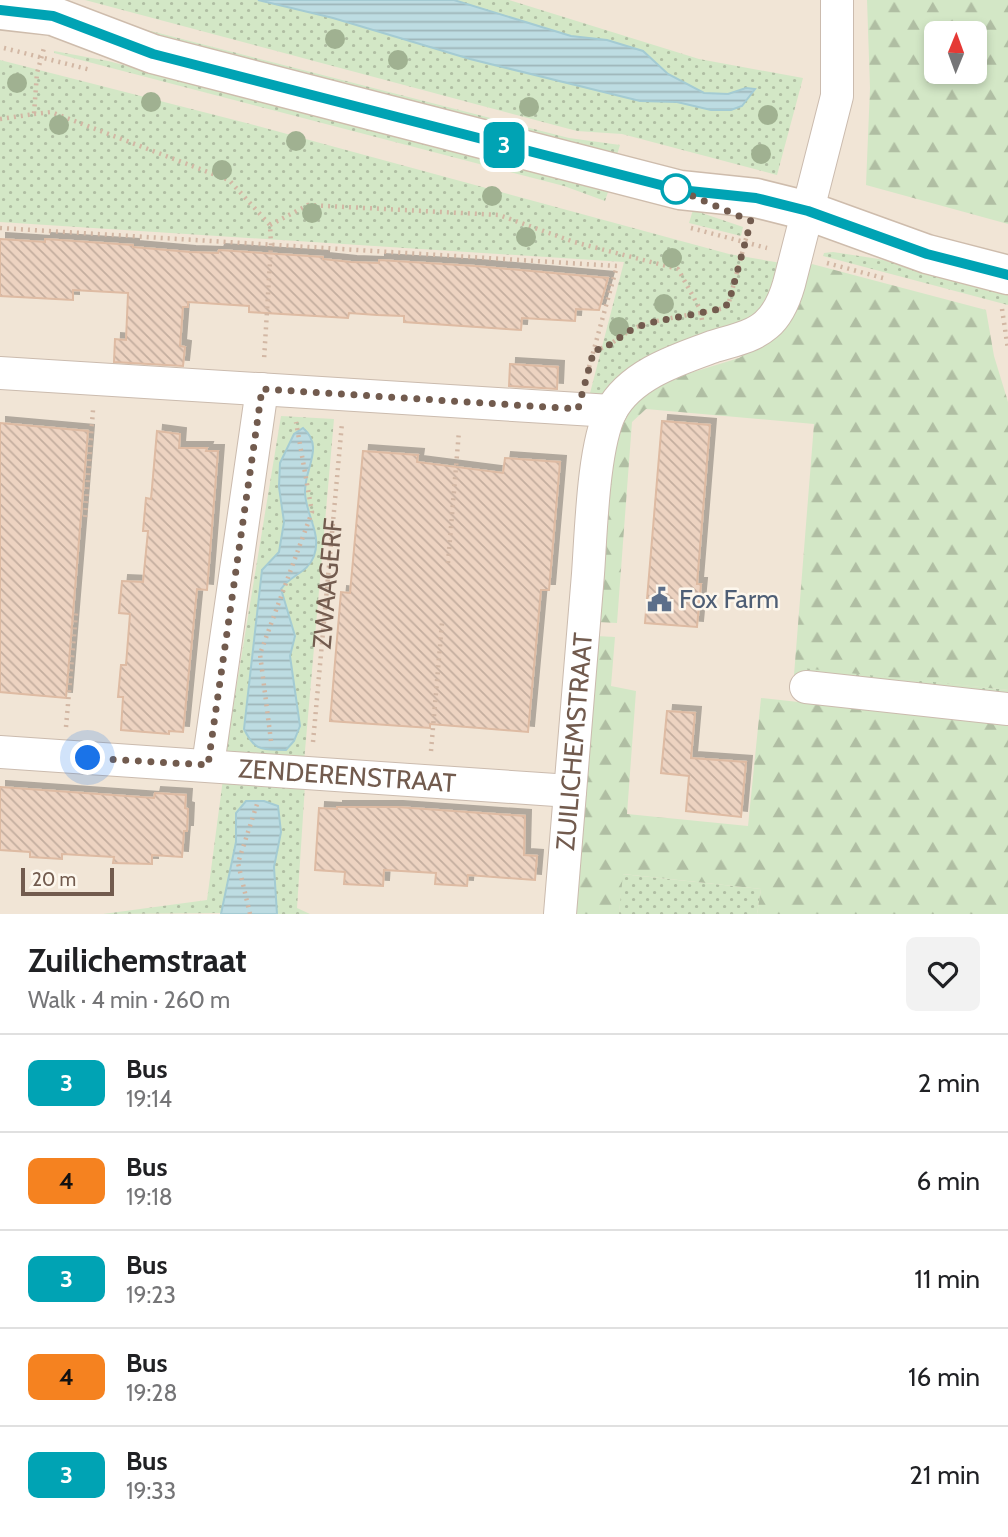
<!DOCTYPE html>
<meta charset="utf-8">
<style>
:root{--surface:#fff;--page:#f2f2f2;--text:#202124;--muted:#757577;--line:#e0e0e0}
body{margin:0;font-family:Cabin,sans-serif;background:var(--page);color:var(--text);height:100vh;display:flex;flex-direction:column;font-size:26px;white-space:nowrap}
*{box-sizing:border-box;margin:0}
p{font-size:23px;color:var(--muted)}
.icon{flex:none;width:38px;height:38px;fill:none;stroke:currentColor;stroke-width:2;stroke-linecap:round;stroke-linejoin:round}
.map{position:relative;height:914px;overflow:hidden}
.side{display:flex;flex-direction:column;background:var(--surface);flex:1}
.side>*{flex:none}
.badge{padding:0 14px;border-radius:10px;font-size:24px;line-height:46px}
.needle{width:46px;rotate:1deg}
.fabs{position:absolute;left:924px;top:21px;display:grid;gap:14px}
.fabs a{display:grid;place-items:center;width:63px;height:63px;border-radius:10px;background:var(--surface);box-shadow:0 4px 10px #0003;font-size:35px}
.scale{position:absolute;left:21px;bottom:18px;width:93px;box-sizing:border-box;padding-left:7px;border:4px solid #725b4e;border-top:0;font-size:19px;line-height:24px;white-space:nowrap;color:#725b4e;-webkit-text-stroke:5px #fdf7ed;paint-order:stroke}
.you{position:absolute;width:35px;height:35px;margin:-18px;border:5px solid #fff;border-radius:50%;background:#1a73e8;box-shadow:0 0 0 10px #1a73e833}
.map>.badge{position:absolute;translate:-50% -50%;box-shadow:0 0 0 4px #fff}
.round{display:grid;place-items:center;flex:none;width:74px;height:74px;border-radius:10px;background:var(--page)}
.headline{display:flex;align-items:center;justify-content:space-between;height:119px;padding:0 28px}
h1{font-size:33px;font-weight:700;line-height:52px}
ul{padding:0;list-style:none}
li{display:flex;align-items:center;gap:21px;height:98px;padding:0 28px;border-top:2px solid var(--line)}
li div{flex:1}
li b{display:block;font-size:26px}
li em{font-style:normal}
li .badge{min-width:77px;font-weight:700;text-align:center}
.map>svg:first-child{display:block}
.residential{fill:#f1e5d6;fill-rule:evenodd}
.green{fill:url(#green-dots);fill-rule:evenodd}
.forest{fill:url(#forest-firs);fill-rule:evenodd}
.water{fill:url(#water-rules);stroke:#a4cbd3;stroke-width:2}
.building{fill:url(#building-back-hatch);stroke:#debba3;stroke-width:2;filter:url(#shadow)}
.lines{fill:none;stroke-linecap:round;stroke-linejoin:round}
.street-casing{stroke:#cbbbae;stroke-width:34}
.secondary-casing{stroke:#cebcac;stroke-width:41}
.path{stroke:#d2b7a4;stroke-width:4.5;stroke-dasharray:2 5;stroke-linecap:butt}
.street{stroke:#fff;stroke-width:32}
.secondary{stroke:#fff;stroke-width:38}
.tree{fill:#a0b191}
.line-casing{stroke:#fff;stroke-width:16}
.line{stroke:#00a3b4;stroke-width:10}
.walk{stroke:#725b4e;stroke-width:7;stroke-dasharray:0 12.6}
.stop-dot{fill:#fff;stroke:#00a3b4;stroke-width:3.5}
.labels{text-anchor:middle;stroke-width:5;stroke-linejoin:round;paint-order:stroke}
.street-label{font-size:26px;fill:#725b4e;stroke:#fdf7ed}
.service-label{font-size:26px;fill:#4e5e75;stroke:#fdf7ed;text-anchor:start}
</style>
<div class="map">
<svg width="1008" height="914" viewBox="0 0 1008 914">
<defs>
<pattern id="green-dots" width="8" height="8" patternUnits="userSpaceOnUse" patternTransform="scale(1.75)"><rect width="8" height="8" fill="#d3e7c6"/><path d="M2 2h.1M6 6h.1" fill="none" stroke="#b0bea3" stroke-width="1.8" stroke-linecap="round"/></pattern>
<pattern id="forest-firs" width="22" height="20" patternUnits="userSpaceOnUse" patternTransform="scale(1.75)"><rect width="22" height="20" fill="#d3e7c6"/><path d="M5 1l3.5 6h-7zM16 11l3.5 6h-7z" fill="#b0bea3"/></pattern>
<pattern id="water-rules" width="6" height="5" patternUnits="userSpaceOnUse" patternTransform="scale(1.75)"><rect width="6" height="5" fill="#bddce2"/><path d="M0 2.5h6" fill="none" stroke="#9eb5b9"/></pattern>
<pattern id="building-back-hatch" width="6" height="6" patternUnits="userSpaceOnUse" patternTransform="scale(1.75)"><rect width="6" height="6" fill="#edd3c1"/><path d="M-1 5l2 2M0 0l6 6M5-1l2 2" fill="none" stroke="#c4ae9f"/></pattern>
<filter id="shadow"><feDropShadow dx="6" dy="-6" stdDeviation="0" flood-color="#0004"/></filter>
</defs>
<rect width="100%" height="100%" fill="#faf3e7"/>
<path class="residential" d="M 0,0 L 1008,0 L 1008,914 L 0,914 ZM 936,33 L 975,33 L 975,72 L 936,72 Z"/>
<g class="green">
<path d="M 85,0 L 258,0 L 333,18 L 470,59 L 640,101 L 677,102 L 711,110 L 746,88 L 728,94 L 704,93 L 668,74 L 643,51 L 607,40 L 571,36 L 454,0 L 509,0 L 699,59 L 803,78 L 777,175 L 622,134 L 577,131 Z"/>
<path d="M 65,9 L 569,138 L 620,145 L 616,158 L 119,30 Z"/>
<path d="M 54,51 L 108,61 L 609,189 L 605,201 L 564,186 L 54,53 Z"/>
<path d="M 0,60 L 254,125 L 729,254 L 781,263 L 769,303 L 752,323 L 603,399 L 589,397 L 624,262 L 0,222 Z"/>
<path d="M 693,210 L 743,227 L 741,236 L 689,223 Z"/>
<path d="M 833,252 L 879,259 L 1008,292 L 1008,305 L 823,256 L 824,253 Z"/>
<path d="M 281,416 L 334,419 L 304,762 L 225,756 ZM 312,456 C 306,480 301,501 314,525 L 299,575 L 286,581 L 281,589 L 295,636 L 290,655 L 300,726 L 262,570 L 279,552 L 284,521 L 279,487 Z"/>
<path d="M 801,667 L 1008,690 L 1008,699 L 800,676 Z"/>
<path d="M 223,779 L 305,785 L 297,908 L 310,914 L 277,914 L 274,867 L 281,832 L 278,806 L 236,813 L 236,841 L 222,913 L 103,914 L 207,900 Z"/>
<path d="M 622,874 L 761,889 L 757,914 L 619,914 Z"/>
</g>
<g class="forest">
<path d="M 867,0 L 1008,0 L 1008,224 L 866,185 L 870,88 ZM 936,33 L 975,33 L 975,72 L 936,72 Z"/>
<path d="M 812,264 L 986,310 L 994,356 L 1008,402 L 1008,690 L 802,668 L 800,675 L 794,675 L 814,424 L 646,409 L 632,422 L 617,623 L 598,622 L 614,434 L 632,404 L 654,386 L 677,377 L 739,358 L 779,334 L 804,271 Z"/>
<path d="M 596,636 L 615,637 L 611,686 L 636,691 L 627,814 L 748,826 L 761,698 L 1008,725 L 1008,914 L 757,914 L 761,889 L 623,874 L 619,914 L 574,914 Z"/>
</g>
<g class="water">
<path d="M 258,0 L 454,0 L 571,36 L 607,40 L 643,51 L 668,74 L 704,93 L 728,94 L 746,88 L 755,89 L 742,106 L 731,110 L 711,110 L 677,102 L 640,101 L 470,59 L 333,18 Z"/>
<path d="M 303,428 C 325,447 304,468 305,493 C 306,515 322,534 314,556 C 308,573 290,575 281,589 L 295,636 L 290,656 L 300,726 L 294,741 L 286,750 C 262,749 255,752 244,729 L 262,570 L 279,552 L 284,522 L 279,487 L 280,463 L 294,434 Z"/>
<path d="M 246,801 L 264,801 L 278,806 L 281,832 L 274,867 L 277,914 L 221,914 L 236,842 L 236,813 Z"/>
</g>
<g class="building">
<path d="M 0,239 L 45,242 L 45,239 L 133,245 L 133,247 L 190,252 L 218,253 L 219,250 L 323,257 L 323,259 L 351,262 L 379,263 L 379,260 L 475,266 L 608,278 L 599,310 L 576,309 L 575,321 L 522,318 L 521,330 L 404,322 L 404,316 L 377,315 L 349,313 L 348,318 L 249,312 L 249,306 L 188,302 L 188,307 L 183,307 L 180,346 L 185,347 L 183,366 L 114,362 L 115,339 L 126,340 L 128,293 L 73,290 L 73,300 L 0,296 Z"/>
<path d="M 510,364 L 558,367 L 557,389 L 509,386 Z"/>
<path d="M 662,421 L 710,425 L 697,584 L 701,584 L 697,627 L 645,623 Z"/>
<path d="M 0,423 L 88,431 L 66,698 L 0,692 Z"/>
<path d="M 157,431 L 180,434 L 179,448 L 207,448 L 206,451 L 218,451 L 207,590 L 197,589 L 183,732 L 169,731 L 169,734 L 121,730 L 123,697 L 118,697 L 121,665 L 126,665 L 130,614 L 119,613 L 122,581 L 143,582 L 148,531 L 143,531 L 146,498 L 151,499 Z"/>
<path d="M 363,451 L 418,455 L 417,462 L 503,473 L 505,458 L 560,462 L 549,590 L 541,590 L 528,732 L 430,724 L 430,728 L 330,721 L 341,592 L 350,593 Z"/>
<path d="M 667,711 L 695,713 L 691,758 L 746,762 L 741,817 L 686,811 L 689,776 L 661,773 Z"/>
<path d="M 0,787 L 154,798 L 155,793 L 186,795 L 185,808 L 188,809 L 187,831 L 184,831 L 182,857 L 152,855 L 152,864 L 113,863 L 114,857 L 62,854 L 62,859 L 30,857 L 30,852 L 0,850 Z"/>
<path d="M 337,807 L 397,807 L 525,816 L 524,855 L 537,856 L 535,880 L 468,875 L 467,886 L 435,884 L 436,873 L 384,870 L 383,886 L 344,884 L 345,872 L 315,870 L 319,808 L 337,809 Z"/>
</g>
<g class="lines">
<defs>
<g id="street">
<path d="M 0,373 L 611,411"/>
<path d="M 806,687 L 1008,709"/>
<path id="s2" d="M 0,752 L 570,791"/>
<path d="M 208,765 L 262,389"/>
<path id="s3" d="M 560,914 C 569,801 579,688 588,574 C 591,533 593,446 611,411 C 630,375 676,360 712,347 C 730,341 751,338 766,325 C 778,315 785,298 789,284 L 837,96 L 837,0"/>
</g>
<path id="secondary" d="M 0,10 L 53,16 L 153,54 L 680,190 L 756,198 L 808,211 L 927,254 L 1008,275"/>
</defs>
<use href="#street" class="street-casing"/>
<use href="#secondary" class="secondary-casing"/>
<g class="path">
<path d="M 4,48 L 91,70"/>
<path d="M 34,114 L 51,112 L 229,180 L 270,225 L 271,245 L 264,360"/>
<path d="M 0,119 L 34,114 L 37,73 L 44,48"/>
<path d="M 270,225 L 308,205 L 499,215 L 574,242 L 678,269 L 700,309 L 702,320"/>
<path d="M 0,228 L 617,266 L 586,378"/>
<path d="M 691,228 L 767,248"/>
<path d="M 827,263 L 883,278"/>
<path d="M 1002,309 L 1008,349"/>
<path d="M 594,350 C 611,348 622,333 637,327 C 664,317 696,315 724,308 L 729,302 L 748,231"/>
<path d="M 85,517 L 93,410"/>
<path d="M 448,563 L 459,431"/>
<path d="M 66,727 L 76,613"/>
<path d="M 271,741 L 260,654 L 312,512 L 296,422"/>
<path id="s1" d="M 313,742 L 342,423"/>
<path d="M 431,751 L 442,623"/>
<path d="M 250,914 L 238,863 L 258,801"/>
</g>
<use href="#street" class="street"/>
<use href="#secondary" class="secondary"/>
</g>
<g class="tree">
<circle cx="335" cy="39" r="10"/>
<circle cx="398" cy="60" r="10"/>
<circle cx="17" cy="83" r="10"/>
<circle cx="151" cy="102" r="10"/>
<circle cx="529" cy="107" r="10"/>
<circle cx="768" cy="115" r="10"/>
<circle cx="59" cy="125" r="10"/>
<circle cx="296" cy="141" r="10"/>
<circle cx="761" cy="154" r="10"/>
<circle cx="222" cy="170" r="10"/>
<circle cx="492" cy="196" r="10"/>
<circle cx="312" cy="213" r="10"/>
<circle cx="526" cy="237" r="10"/>
<circle cx="672" cy="258" r="10"/>
<circle cx="664" cy="304" r="10"/>
<circle cx="619" cy="327" r="10"/>
</g>
<g class="lines">
<defs>
<path id="line" d="M 0,10 L 53,16 L 153,54 L 680,190 L 756,198 L 808,211 L 927,254 L 1008,275"/>
</defs>
<use href="#line" class="line-casing"/>
<use href="#line" class="line"/>
<path class="walk" d="M 88,758 L 208,765 L 262,389 L 578,409 L 594,350 L 603,349 L 634,328 L 649,323 L 724,308 L 729,302 L 751,221 L 676,189"/>
</g>
<defs>
<symbol id="civic-bare" viewBox="-9 -9 18 18"><path d="M-.6-6.5H3V-4.5H.6V-3L4-1V1h2V6H-6V1h2V-1L-.6-3ZM-1.2 2.5V6h2.4V2.5Z" fill="#5c6f8a" stroke="#fdf7ed" stroke-width="2.5" paint-order="stroke"/></symbol>
</defs>
<g fill-rule="evenodd">
<use href="#civic-bare" x="642" y="582" width="35" height="35"/>
</g>
<circle class="stop-dot" cx="676" cy="189" r="14"/>
<g class="labels">
<g class="street-label">
<text dy="9" stroke="none"><textPath href="#s1" startOffset="159">ZWAAGERF</textPath></text>
<text dy="9" stroke="none"><textPath href="#s3" startOffset="173">ZUILICHEMSTRAAT</textPath></text>
<text dy="9" stroke="none"><textPath href="#s2" startOffset="348">ZENDERENSTRAAT</textPath></text>
</g>
<g class="service-label">
<text x="679" y="608">Fox Farm</text>
</g>
</g>
</svg>
<div class="fabs">
<a><svg class="needle" viewBox="-14 -14 28 28"><path d="M0-13l5 13h-10z" fill="#e53935"/><path d="M0 13l5-13h-10z" fill="#757577"/></svg></a>
</div>
<div class="scale">20 m</div>
<div class="you" style="left:88px;top:758px"></div>
<b class="badge" style="left:504px;top:145px;background:#00a3b4;color:#fff">3</b>
</div>
<section class="side">
<div class="headline"><div><h1>Zuilichemstraat</h1><p>Walk · 4 min · 260 m</p></div><a class="round"><svg class="icon" aria-label="heart" viewBox="0 0 24 24"><path d="M12 20l-8-8c-3-5 5-10 8-4 3-6 11-1 8 4z"/></svg></a></div>
<ul>
<li><span class="badge" style="background:#00a3b4;color:#fff">3</span><div><b>Bus</b><p>19:14</p></div><em>2 min</em></li>
<li><span class="badge" style="background:#f58220;color:#111">4</span><div><b>Bus</b><p>19:18</p></div><em>6 min</em></li>
<li><span class="badge" style="background:#00a3b4;color:#fff">3</span><div><b>Bus</b><p>19:23</p></div><em>11 min</em></li>
<li><span class="badge" style="background:#f58220;color:#111">4</span><div><b>Bus</b><p>19:28</p></div><em>16 min</em></li>
<li><span class="badge" style="background:#00a3b4;color:#fff">3</span><div><b>Bus</b><p>19:33</p></div><em>21 min</em></li>
</ul>
</section>
